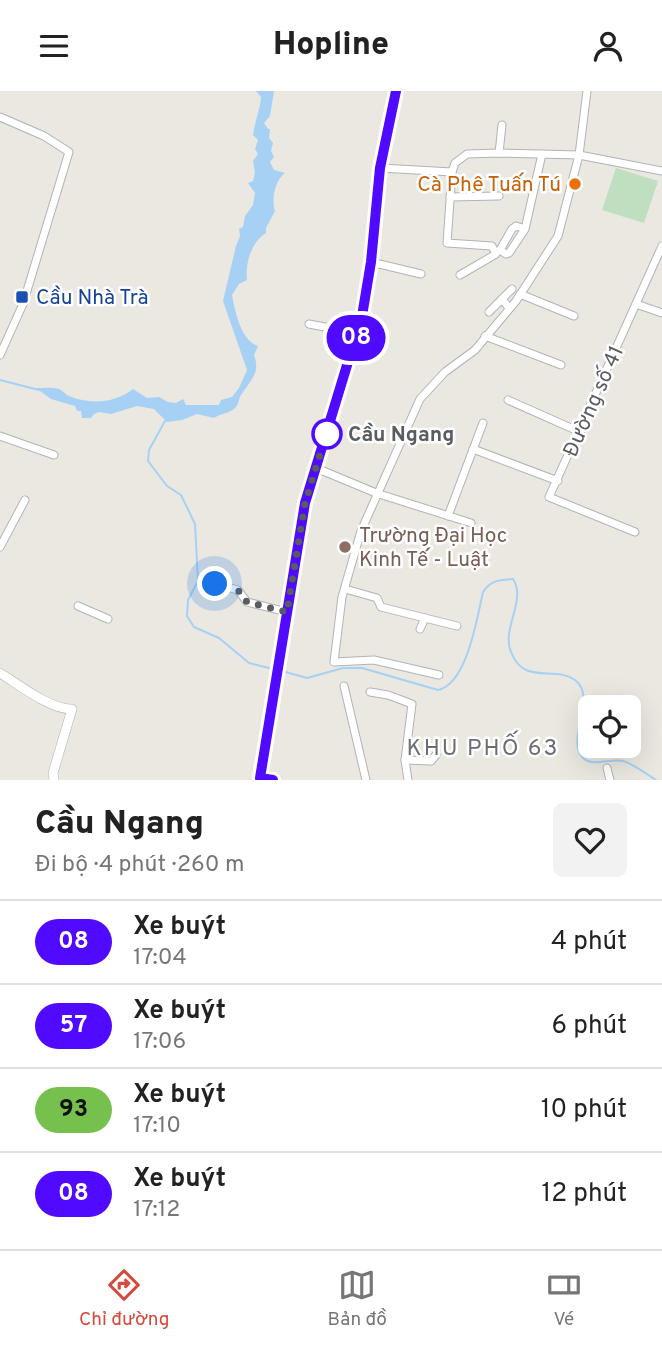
<!DOCTYPE html>
<html lang="vi">
<meta charset="utf-8">
<style>
:root{--surface:#fff;--page:#f2f2f2;--text:#222;--muted:#767676;--line:#e0e0e0;--accent:#d44a3c}
body{margin:0;font-family:Overpass,sans-serif;background:var(--page);color:var(--text);height:100vh;display:flex;flex-direction:column;font-size:26px;white-space:nowrap}
*{box-sizing:border-box;margin:0}
p{font-size:23px;color:var(--muted)}
.icon{flex:none;width:38px;height:38px;fill:none;stroke:currentColor;stroke-width:2;stroke-linecap:round;stroke-linejoin:round}
.map{position:relative;height:689px;overflow:hidden}
.drawer{display:flex;flex-direction:column;background:var(--surface);flex:1}
.drawer>*{flex:none}
.badge{padding:0 14px;border-radius:23px;font-size:24px;line-height:46px}
.fabs{position:absolute;left:578px;top:604px;display:grid;gap:14px}
.fabs a{display:grid;place-items:center;width:63px;height:63px;border-radius:10px;background:var(--surface);box-shadow:0 7px 28px #0002;font-size:35px}
.you{position:absolute;width:35px;height:35px;margin:-18px;border:5px solid #fff;border-radius:50%;background:#1a73e8;box-shadow:0 0 0 10px #1a73e833}
.map>.badge{position:absolute;translate:-50% -50%;box-shadow:0 0 0 4px #fff}
.round{display:grid;place-items:center;flex:none;width:74px;height:74px;border-radius:10px;background:var(--page)}
.summary{display:flex;align-items:center;justify-content:space-between;height:119px;padding:0 35px}
h1{font-size:33px;font-weight:800;line-height:52px}
ul{padding:0;list-style:none}
li{display:flex;align-items:center;gap:21px;height:84px;padding:0 35px;border-top:2px solid var(--line)}
li div{flex:1}
li b{display:block;font-size:26px}
li em{font-style:normal}
li .badge{min-width:77px;font-weight:700;text-align:center}
header{display:flex;justify-content:space-between;align-items:center;height:91px;padding:0 35px;background:var(--surface);font-size:32px;font-weight:800}
.dock{display:flex;justify-content:space-around;align-items:center;height:98px;border-top:2px solid var(--line);background:var(--surface);font-size:19px;color:var(--muted)}
.dock a{display:grid;justify-items:center;gap:4px}
.dock .active{color:var(--accent)}
.map>svg:first-child{display:block}
.green{fill:#bfe0c0}
.water{fill:#a6d1f5}
.lines{fill:none;stroke-linecap:round;stroke-linejoin:round}
.stream{stroke:#a6d1f5;stroke-width:2}
.minor-casing{stroke:#b1b3b7;stroke-width:9}
.tertiary-casing{stroke:#b1b3b7;stroke-width:10}
.secondary-casing{stroke:#b2b5ba;stroke-width:12}
.minor{stroke:#fff;stroke-width:7}
.tertiary{stroke:#fff;stroke-width:9}
.secondary{stroke:#fff;stroke-width:10}
.line-casing{stroke:#fff;stroke-width:16}
.line{stroke:#4f0aff;stroke-width:10}
.walk{stroke:#595c60;stroke-width:7;stroke-dasharray:0 12.6}
.food-dot{fill:#e8710a;stroke:#fff;stroke-width:2.5}
.transit-dot{fill:#1a4fb4;stroke:#fff;stroke-width:2.5}
.stop-dot{fill:#fff;stroke:#4f0aff;stroke-width:3.5}
.education-dot{fill:#8d6e63;stroke:#fff;stroke-width:2.5}
.labels{text-anchor:middle;stroke-width:5;stroke-linejoin:round;paint-order:stroke}
.food-label{font-size:21px;fill:#c56008;stroke:#fff;text-anchor:end}
.transit-label{font-size:21px;fill:#164399;stroke:#fff;text-anchor:start}
.street-label{font-size:21px;fill:#595c60;stroke:#fff}
.stop-label{font-size:21px;font-weight:bold;fill:#595c60;stroke:#fff;text-anchor:start}
.education-label{font-size:21px;fill:#785e54;stroke:#fff;text-anchor:start}
.neighbourhood-label{font-size:23px;letter-spacing:2px;fill:#6a6e72;stroke:#fff}
</style>
<header><svg class="icon" aria-label="menu" viewBox="0 0 24 24"><path d="M4 6h16M4 12h16M4 18h16"/></svg>Hopline<svg class="icon" aria-label="person" viewBox="0 0 24 24"><circle cx="12" cy="8" r="4"/><path d="M4 21q1-7 8-7t8 7"/></svg></header>
<div class="map">
<svg width="662" height="689" viewBox="0 0 662 689">
<rect width="100%" height="100%" fill="#eae8e0"/>
<path class="green" d="M 616,77 L 658,90 L 644,132 L 602,119 Z"/>
<path class="water" d="M 256,0 L 274,0 L 270,25 L 264,32 L 268,38 L 270,38 L 269,47 L 273,52 L 271,60 L 274,66 L 270,71 L 274,79 L 285,82 C 275,89 271,109 275,120 L 266,137 L 266,142 C 251,151 245,173 247,189 L 239,193 L 232,204 C 235,220 241,250 258,255 L 254,264 C 261,282 250,290 241,304 C 238,309 239,314 234,318 C 228,323 221,322 214,327 L 197,323 L 182,329 L 167,331 L 154,318 L 137,315 L 111,323 L 99,321 L 94,323 L 91,327 L 82,327 L 81,320 L 77,320 L 75,315 L 51,308 L 36,297 C 43,297 53,296 59,298 C 62,299 66,304 69,305 C 90,314 116,312 133,298 L 147,307 L 159,306 L 168,311 L 176,312 L 183,308 L 186,314 L 219,314 L 221,309 L 232,306 L 239,297 L 247,279 L 223,210 L 236,155 L 240,145 L 239,138 L 243,136 L 245,125 L 253,114 L 255,102 L 248,92 L 253,90 L 255,81 L 253,70 L 258,63 L 255,58 L 258,49 L 253,44 C 255,30 260,19 261,6 Z"/>
<g class="lines">
<g class="stream">
<path d="M 0,289 L 39,299"/>
<path d="M 165,330 L 149,359 L 148,370 L 167,395 L 181,404 L 195,433 L 198,490 L 188,509 L 187,525 L 194,536 L 219,547 L 249,572 L 273,578"/>
<path d="M 282,580 L 307,587 L 343,577 L 362,577 L 438,599 C 467,593 477,527 483,501 C 491,489 499,489 513,488 C 527,509 501,538 511,561 C 524,595 554,574 575,589 C 598,606 566,648 582,666 C 592,677 610,667 623,670 C 634,673 646,683 656,689"/>
</g>
<defs>
<g id="minor">
<path d="M 0,26 L 44,45 L 69,61 L 23,213 L 0,264"/>
<path d="M 499,62 L 502,34"/>
<path d="M 380,77 L 452,81 L 455,72 L 467,63 L 499,62 L 579,64 L 662,80"/>
<path d="M 452,81 L 447,152 L 492,155 L 496,163 L 460,184"/>
<path d="M 450,106 L 499,105"/>
<path d="M 525,138 L 516,135 L 512,138 L 500,159 L 506,163 L 509,162 L 525,138 L 542,63"/>
<path d="M 371,171 L 421,183"/>
<path d="M 520,203 L 574,225"/>
<path d="M 636,213 L 662,222"/>
<path d="M 509,217 L 502,208 L 512,198"/>
<path d="M 489,221 L 502,208"/>
<path d="M 309,233 L 357,242"/>
<path d="M 485,245 L 561,274"/>
<path d="M 508,309 L 580,341"/>
<path d="M 0,345 L 54,364"/>
<path d="M 473,358 L 558,390"/>
<path d="M 316,377 L 376,402 L 471,432"/>
<path d="M 448,425 L 483,332"/>
<path d="M 635,441 L 549,406 L 662,155"/>
<path d="M 0,456 L 25,409"/>
<path d="M 215,493 L 238,499 L 247,511 L 287,521"/>
<path d="M 345,498 L 377,507 L 381,516 L 457,535"/>
<path d="M 78,515 L 108,528"/>
<path d="M 420,538 L 425,527"/>
<path d="M 439,584 L 374,569 L 334,571 L 342,506 L 361,440 L 420,308 L 445,281 L 475,259 L 516,210 L 558,145 L 579,64 L 587,0"/>
<path d="M 344,595 L 366,689"/>
<path d="M 370,601 L 388,604 L 412,613 L 405,669 L 408,689"/>
<path d="M 405,669 L 431,670 L 436,664"/>
<path d="M 607,677 L 610,689"/>
</g>
<path id="tertiary" d="M 0,582 C 18,593 51,619 72,618 L 53,682 L 54,689"/>
<path id="secondary" d="M 259,689 L 305,412 L 362,225 L 371,171 L 380,77 L 396,0"/>
</defs>
<use href="#minor" class="minor-casing"/>
<use href="#tertiary" class="tertiary-casing"/>
<use href="#secondary" class="secondary-casing"/>
<use href="#minor" class="minor"/>
<use href="#tertiary" class="tertiary"/>
<use href="#secondary" class="secondary"/>
</g>
<g class="lines">
<defs>
<path id="line" d="M 273,689 L 260,687 L 305,412 L 362,225 L 371,171 L 380,77 L 396,0"/>
</defs>
<use href="#line" class="line-casing"/>
<use href="#line" class="line"/>
<path class="walk" d="M 215,493 L 238,499 L 247,511 L 287,521 L 305,412 L 327,341 L 327,343"/>
</g>
<circle class="food-dot" cx="575" cy="93" r="7"/>
<rect class="transit-dot" x="15" y="199" width="14" height="14" rx="3.5"/>
<circle class="stop-dot" cx="327" cy="343" r="14"/>
<circle class="education-dot" cx="345" cy="456" r="7"/>
<g class="labels">
<g class="food-label">
<text x="561" y="100">Cà Phê Tuấn Tú</text>
</g>
<g class="transit-label">
<text x="36" y="213">Cầu Nhà Trà</text>
</g>
<g class="street-label">
<text transform="translate(593 310) rotate(-66)" y="7">Đường số 41</text>
</g>
<g class="stop-label">
<text x="348" y="350">Cầu Ngang</text>
</g>
<g class="education-label">
<text x="359" y="451">Trường Đại Học<tspan x="359" dy="24">Kinh Tế - Luật</tspan></text>
</g>
<g class="neighbourhood-label">
<text x="483" y="664">KHU PHỐ 63</text>
</g>
</g>
</svg>
<div class="fabs">
<a><svg class="icon" aria-label="locate" viewBox="0 0 24 24"><circle cx="12" cy="12" r="6"/><path d="M12 2v4M12 18v4M2 12h4M18 12h4"/></svg></a>
</div>
<div class="you" style="left:215px;top:493px"></div>
<b class="badge" style="left:356px;top:247px;background:#4f0aff;color:#fff">08</b>
</div>
<section class="drawer">
<div class="summary"><div><h1>Cầu Ngang</h1><p>Đi bộ · 4 phút · 260 m</p></div><a class="round"><svg class="icon" aria-label="heart" viewBox="0 0 24 24"><path d="M12 20l-8-8c-3-5 5-10 8-4 3-6 11-1 8 4z"/></svg></a></div>
<ul>
<li><span class="badge" style="background:#4f0aff;color:#fff">08</span><div><b>Xe buýt</b><p>17:04</p></div><em>4 phút</em></li>
<li><span class="badge" style="background:#4f0aff;color:#fff">57</span><div><b>Xe buýt</b><p>17:06</p></div><em>6 phút</em></li>
<li><span class="badge" style="background:#76c04d;color:#111">93</span><div><b>Xe buýt</b><p>17:10</p></div><em>10 phút</em></li>
<li><span class="badge" style="background:#4f0aff;color:#fff">08</span><div><b>Xe buýt</b><p>17:12</p></div><em>12 phút</em></li>
</ul>
</section>
<nav class="dock">
<a class="active"><svg class="icon" aria-label="directions" viewBox="0 0 24 24"><path d="M12 3l9 9-9 9-9-9zM9 14v-3h6M13 9l2 2-2 2"/></svg>Chỉ đường</a>
<a><svg class="icon" aria-label="map" viewBox="0 0 24 24"><path d="M3 6l6-2 6 2 6-2v14l-6 2-6-2-6 2zM9 4v14M15 6v14"/></svg>Bản đồ</a>
<a><svg class="icon" aria-label="tickets" viewBox="0 0 24 24"><path d="M3 7h18v10H3zM15 7v10"/></svg>Vé</a>
</nav>
